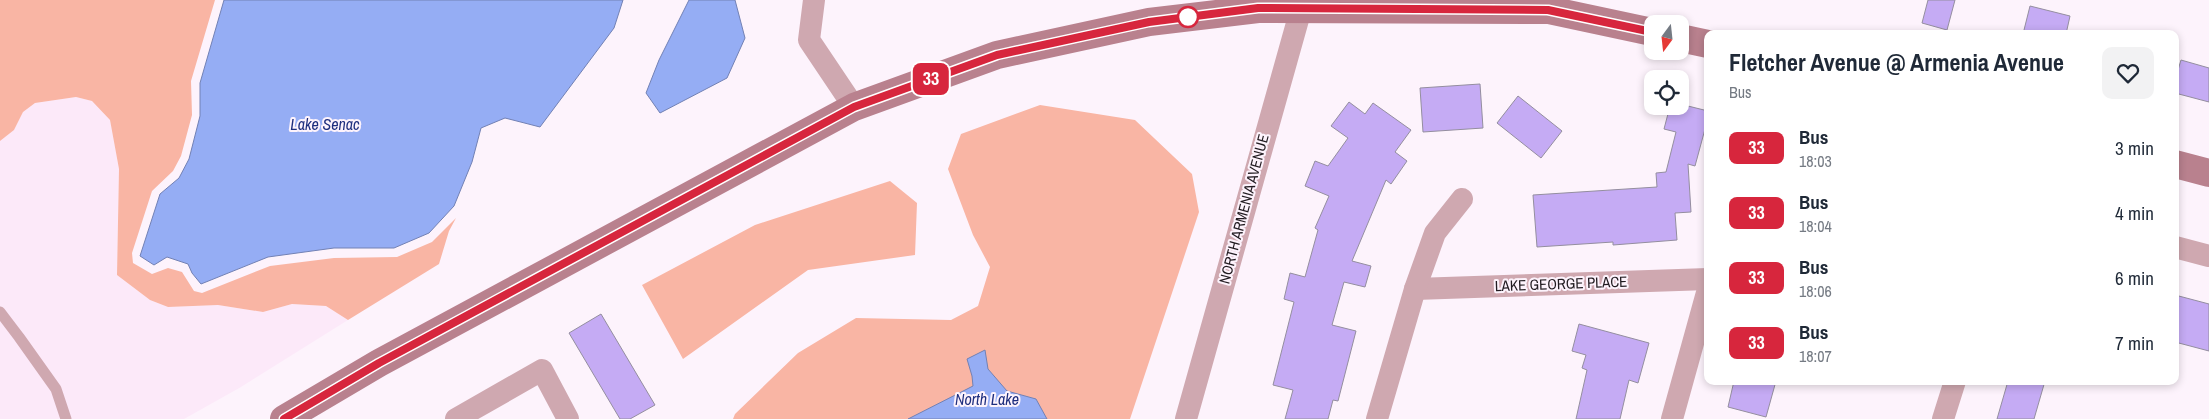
<!DOCTYPE html>
<style>
:root{--surface:#fff;--page:#f2f2f3;--text:#1f2937;--muted:#747a83}
body{margin:0;font-family:"Archivo Narrow",sans-serif;background:var(--page);color:var(--text);height:100vh;display:flex;flex-direction:column;font-size:19px;white-space:nowrap}
*{box-sizing:border-box;margin:0}
p{font-size:16px;color:var(--muted)}
.icon{flex:none;width:28px;height:28px;fill:none;stroke:currentColor;stroke-width:2;stroke-linecap:round;stroke-linejoin:round}
.map{position:relative;flex:1;overflow:hidden}
.drawer{position:absolute;left:1704px;top:30px;width:475px;height:355px;display:flex;flex-direction:column;background:var(--surface);border-radius:10px;box-shadow:0 2px 8px #0003}
.drawer>*{flex:none}
.badge{padding:0 10px;border-radius:8px;font-size:18px;line-height:32px}
.needle{width:32px;rotate:195deg}
.buttons{position:absolute;left:1644px;top:15px;display:grid;gap:10px}
.buttons a{display:grid;place-items:center;width:45px;height:45px;border-radius:10px;background:var(--surface);box-shadow:0 2px 8px #0003;font-size:25px}
.map>.badge{position:absolute;translate:-50% -50%;box-shadow:0 0 0 2px #fff}
.round{display:grid;place-items:center;flex:none;width:52px;height:52px;border-radius:10px;background:var(--page)}
.headline{display:flex;align-items:center;justify-content:space-between;height:85px;padding:0 25px}
h1{font-size:24px;font-weight:800;line-height:38px}
ul{padding:0;list-style:none}
li{display:flex;align-items:center;gap:15px;height:65px;padding:0 25px}
li div{flex:1}
li b{display:block;font-size:19px}
li em{font-style:normal}
li .badge{min-width:55px;font-weight:700;text-align:center}
.map>svg:first-child{display:block}
.built{fill:#fce9f9}
.green{fill:#f9b5a4}
.water{fill:#95adf4;stroke:#7281b4}
.building{fill:#c5abf4;stroke:#948e9f}
.lines{fill:none;stroke-linecap:round;stroke-linejoin:round}
.service{stroke:#cfa8b0;stroke-width:11}
.minor{stroke:#cfa8b0;stroke-width:22}
.secondary{stroke:#b9818e;stroke-width:28}
.line-casing{stroke:#fff;stroke-width:11}
.line{stroke:#d7263d;stroke-width:8}
.stop-dot{fill:#fff;stroke:#d7263d;stroke-width:2.5}
.labels{text-anchor:middle;stroke-width:4;stroke-linejoin:round;paint-order:stroke}
.street-label{font-size:15px;fill:#211b20;stroke:#fdf3fc}
.water-label{font-size:16px;font-style:italic;fill:#1e2e7e;stroke:#fdf3fc}
</style>
<div class="map">
<svg width="2209" height="419" viewBox="0 0 2209 419">
<rect width="100%" height="100%" fill="#fdf3fc"/>
<path class="built" d="M 76,97 L 92,101 L 110,120 L 119,169 L 117,275 L 150,300 L 168,307 L 218,305 L 263,312 L 292,304 L 326,306 L 348,320 L 241,387 L 184,419 L 0,419 L 0,141 L 14,130 L 23,112 L 35,103 Z"/>
<g class="green">
<path d="M 0,0 L 215,0 L 191,81 L 192,115 L 181,156 L 173,171 L 152,191 L 132,253 L 133,263 L 152,274 L 168,268 L 182,272 L 194,291 L 202,293 L 270,266 L 334,258 L 397,257 L 432,242 L 456,218 L 449,231 L 439,264 L 348,320 L 326,306 L 292,304 L 263,312 L 218,305 L 168,307 L 150,300 L 117,275 L 119,169 L 110,120 L 92,101 L 76,97 L 35,103 L 23,112 L 14,130 L 0,141 Z"/>
<path d="M 1040,105 L 1135,120 L 1192,174 L 1199,212 L 1130,419 L 733,419 L 735,414 L 798,353 L 856,318 L 951,320 L 978,306 L 990,267 L 973,235 L 948,169 L 961,134 Z"/>
<path d="M 890,181 L 917,203 L 915,255 L 808,270 L 683,359 L 642,285 L 755,225 Z"/>
</g>
<g class="water">
<path d="M 224,0 L 623,0 L 614,28 L 540,127 L 505,118 L 481,128 L 472,162 L 454,206 L 429,233 L 394,248 L 334,248 L 268,257 L 201,284 L 192,273 L 188,264 L 167,257 L 154,265 L 140,256 L 160,194 L 179,178 L 189,159 L 200,116 L 200,83 Z"/>
<path d="M 689,0 L 735,0 L 745,38 L 727,78 L 660,113 L 646,93 L 659,60 Z"/>
<path d="M 985,350 L 988,369 L 1007,391 L 1036,399 L 1047,419 L 908,419 L 973,386 L 972,376 L 967,359 Z"/>
</g>
<g class="building">
<path d="M 1928,0 L 1955,0 L 1947,30 L 1922,23 Z"/>
<path d="M 2030,6 L 2070,16 L 2066,34 L 2023,34 Z"/>
<path d="M 2181,60 L 2209,68 L 2209,102 L 2175,93 L 2175,80 Z"/>
<path d="M 1480,84 L 1483,128 L 1423,132 L 1420,88 Z"/>
<path d="M 1518,96 L 1562,131 L 1541,158 L 1497,123 Z"/>
<path d="M 1349,102 L 1365,114 L 1373,103 L 1411,130 L 1395,152 L 1407,161 L 1391,184 L 1386,180 L 1352,261 L 1371,266 L 1365,287 L 1344,282 L 1332,325 L 1356,331 L 1338,401 L 1333,400 L 1328,419 L 1285,419 L 1293,390 L 1273,385 L 1294,302 L 1284,299 L 1290,273 L 1305,277 L 1318,230 L 1315,228 L 1329,196 L 1305,186 L 1315,161 L 1328,166 L 1348,138 L 1331,126 Z"/>
<path d="M 1680,104 L 1708,111 L 1708,118 L 1695,166 L 1688,164 L 1691,212 L 1675,213 L 1677,240 L 1613,245 L 1613,242 L 1537,247 L 1533,195 L 1657,187 L 1656,173 L 1666,172 L 1676,132 L 1664,129 L 1670,106 L 1680,106 Z"/>
<path d="M 2175,295 L 2209,304 L 2209,351 L 2175,342 Z"/>
<path d="M 601,314 L 655,405 L 630,419 L 620,419 L 569,333 Z"/>
<path d="M 1579,324 L 1649,343 L 1638,383 L 1629,380 L 1620,419 L 1576,419 L 1587,370 L 1582,368 L 1586,355 L 1572,351 Z"/>
<path d="M 1734,381 L 1776,381 L 1766,417 L 1728,407 Z"/>
<path d="M 2008,381 L 2045,381 L 2034,419 L 1997,419 Z"/>
</g>
<g class="lines">
<path class="service" d="M 0,312 L 19,337 L 56,389 L 66,419"/>
<g class="minor">
<path d="M 814,0 L 809,40 L 854,107"/>
<path d="M 2175,247 L 2209,256"/>
<path d="M 1415,289 L 1708,279"/>
<path d="M 456,419 L 542,370 L 568,419"/>
<path d="M 1186,419 L 1301,9"/>
<path d="M 1377,419 L 1415,289 L 1435,233 L 1462,199"/>
<path d="M 1672,419 L 1708,289"/>
<path d="M 1943,419 L 1955,381"/>
</g>
<g class="secondary">
<path d="M 1680,38 L 1708,44"/>
<path d="M 2175,164 L 2209,173"/>
<path d="M 284,419 L 379,363 L 854,107 L 997,55 L 1149,22 L 1258,9 L 1549,10 L 1652,32"/>
</g>
</g>
<g class="lines">
<defs>
<path id="line" d="M 284,419 L 379,363 L 854,107 L 997,55 L 1149,22 L 1258,8 L 1548,10 L 1652,32"/>
</defs>
<use href="#line" class="line-casing"/>
<use href="#line" class="line"/>
</g>
<circle class="stop-dot" cx="1188" cy="17" r="10"/>
<g class="labels">
<g class="street-label">
<text transform="translate(1244 209) rotate(-75)" y="5">NORTH ARMENIA AVENUE</text>
<text transform="translate(1561 284) rotate(-2)" y="5">LAKE GEORGE PLACE</text>
</g>
<g class="water-label">
<text x="325" y="130">Lake Senac</text>
<text x="987" y="405">North Lake</text>
</g>
</g>
</svg>
<div class="buttons">
<a><svg class="needle" viewBox="-14 -14 28 28"><path d="M0-13l5 13h-10z" fill="#e53935"/><path d="M0 13l5-13h-10z" fill="#747a83"/></svg></a>
<a><svg class="icon" aria-label="locate" viewBox="0 0 24 24"><circle cx="12" cy="12" r="6"/><path d="M12 2v4M12 18v4M2 12h4M18 12h4"/></svg></a>
</div>
<b class="badge" style="left:931px;top:79px;background:#d7263d;color:#fff">33</b>
<section class="drawer">
<div class="headline"><div><h1>Fletcher Avenue @ Armenia Avenue</h1><p>Bus</p></div><a class="round"><svg class="icon" aria-label="heart" viewBox="0 0 24 24"><path d="M12 20l-8-8c-3-5 5-10 8-4 3-6 11-1 8 4z"/></svg></a></div>
<ul>
<li><span class="badge" style="background:#d7263d;color:#fff">33</span><div><b>Bus</b><p>18:03</p></div><em>3 min</em></li>
<li><span class="badge" style="background:#d7263d;color:#fff">33</span><div><b>Bus</b><p>18:04</p></div><em>4 min</em></li>
<li><span class="badge" style="background:#d7263d;color:#fff">33</span><div><b>Bus</b><p>18:06</p></div><em>6 min</em></li>
<li><span class="badge" style="background:#d7263d;color:#fff">33</span><div><b>Bus</b><p>18:07</p></div><em>7 min</em></li>
</ul>
</section>
</div>
